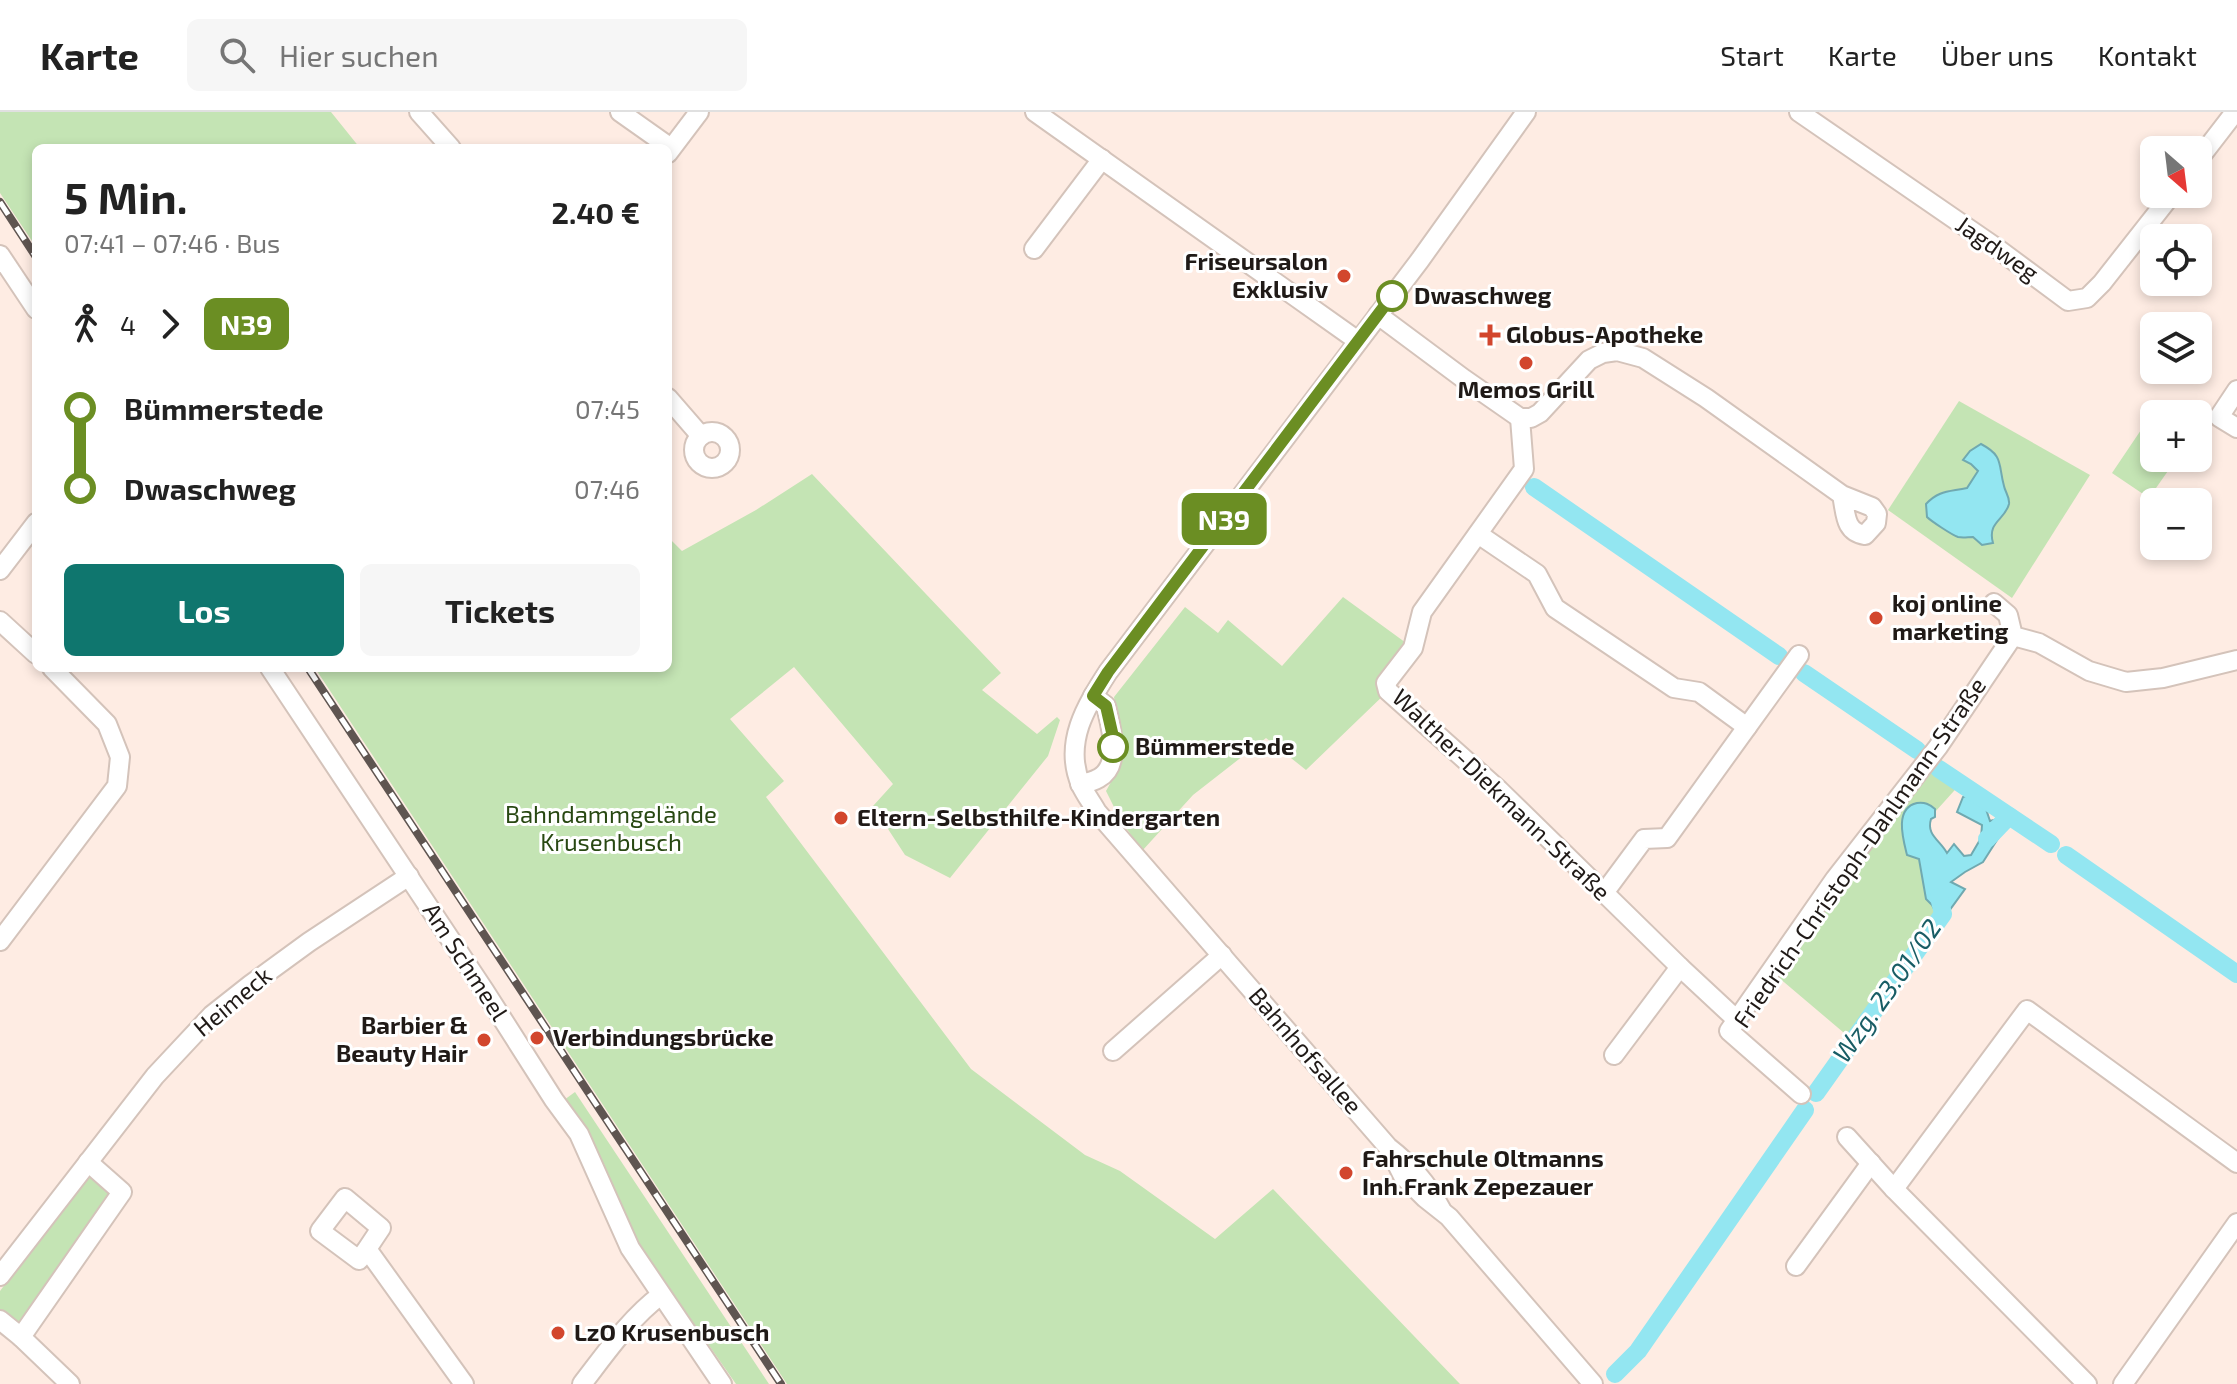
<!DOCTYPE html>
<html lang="de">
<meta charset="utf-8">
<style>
:root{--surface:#fff;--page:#f6f6f6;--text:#222;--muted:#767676;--line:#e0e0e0;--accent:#0f766e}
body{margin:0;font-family:"Exo 2",sans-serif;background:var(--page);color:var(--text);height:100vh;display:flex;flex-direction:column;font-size:30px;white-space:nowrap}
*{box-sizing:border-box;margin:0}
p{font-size:26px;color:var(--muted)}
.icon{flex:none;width:44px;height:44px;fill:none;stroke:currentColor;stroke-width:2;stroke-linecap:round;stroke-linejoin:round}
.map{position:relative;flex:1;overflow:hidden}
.details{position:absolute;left:32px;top:32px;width:640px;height:528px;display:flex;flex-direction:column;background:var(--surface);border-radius:12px;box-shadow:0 4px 12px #0003}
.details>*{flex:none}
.badge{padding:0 16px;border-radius:12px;font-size:28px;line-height:52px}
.needle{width:52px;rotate:152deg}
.fabs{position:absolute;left:2140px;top:24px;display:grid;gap:16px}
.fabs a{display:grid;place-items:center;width:72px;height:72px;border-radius:12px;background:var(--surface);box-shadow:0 4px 12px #0003;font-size:40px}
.map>.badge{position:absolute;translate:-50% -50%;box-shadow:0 0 0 4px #fff}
.legs{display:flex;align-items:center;gap:12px;height:88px;padding:0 32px;font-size:26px}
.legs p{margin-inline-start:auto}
.summary{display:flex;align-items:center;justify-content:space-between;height:136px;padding:0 32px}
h1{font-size:44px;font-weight:700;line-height:60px}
.primary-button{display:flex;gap:16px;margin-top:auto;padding:16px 32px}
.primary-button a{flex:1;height:92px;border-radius:12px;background:var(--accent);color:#fff;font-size:32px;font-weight:700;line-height:92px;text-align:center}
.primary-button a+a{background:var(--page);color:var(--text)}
ul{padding:0 32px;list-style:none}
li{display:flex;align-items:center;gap:28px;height:80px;font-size:30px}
li i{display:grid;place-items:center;width:12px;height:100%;margin:0 10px;background:currentColor}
li i::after{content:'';width:20px;height:20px;margin:-10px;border:6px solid;border-radius:50%;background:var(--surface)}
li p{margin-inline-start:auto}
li:first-child i{background:linear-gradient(#0000 50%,currentColor 0)}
li:last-child i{background:linear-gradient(currentColor 50%,#0000 0)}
header{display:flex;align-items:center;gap:48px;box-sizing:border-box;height:112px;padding:0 40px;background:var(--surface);border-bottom:2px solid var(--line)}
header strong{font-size:38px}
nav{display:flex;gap:44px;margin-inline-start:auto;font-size:28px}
.search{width:560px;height:72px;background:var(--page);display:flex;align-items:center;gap:20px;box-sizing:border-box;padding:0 28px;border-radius:12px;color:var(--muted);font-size:30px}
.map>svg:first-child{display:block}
.green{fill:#c4e4b4}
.water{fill:#93e6f1;stroke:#70a9b0;stroke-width:2}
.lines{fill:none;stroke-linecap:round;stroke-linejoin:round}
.canal{stroke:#93e6f1;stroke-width:18}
.street-casing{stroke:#d4c3ba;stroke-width:22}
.street{stroke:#fff;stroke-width:18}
.rail-casing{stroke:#5f5551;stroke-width:8}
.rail{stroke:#fff;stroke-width:5;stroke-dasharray:15;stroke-linecap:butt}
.line-1-casing{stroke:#fff;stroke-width:18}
.line-1{stroke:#6b8e23;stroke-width:12}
.poi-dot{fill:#d2462d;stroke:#fff;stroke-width:3}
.stop-1-dot{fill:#fff;stroke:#6b8e23;stroke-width:4}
.labels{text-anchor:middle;stroke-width:6;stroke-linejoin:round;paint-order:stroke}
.street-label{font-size:24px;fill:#201a17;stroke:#fff}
.poi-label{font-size:24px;font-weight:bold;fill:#201a17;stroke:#fff;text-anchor:start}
.stop-label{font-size:24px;font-weight:bold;fill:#201a17;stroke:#fff;text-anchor:start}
.park-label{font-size:24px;fill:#284812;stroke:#fff}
.water-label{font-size:26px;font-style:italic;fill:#185d65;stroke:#fff}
</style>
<header>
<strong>Karte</strong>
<div class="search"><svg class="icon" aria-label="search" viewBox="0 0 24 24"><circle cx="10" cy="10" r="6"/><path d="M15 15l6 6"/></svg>Hier suchen</div>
<nav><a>Start</a><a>Karte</a><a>Über uns</a><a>Kontakt</a></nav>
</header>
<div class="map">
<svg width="2237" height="1272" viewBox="0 0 2237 1272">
<rect width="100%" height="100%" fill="#feece3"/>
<g class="green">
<path d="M 0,0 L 331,0 L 360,36 L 36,36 L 36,135 L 0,81 Z"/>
<path d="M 1959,289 L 2090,363 L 2012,486 L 1888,398 Z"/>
<path d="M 2143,315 L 2154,322 L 2154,346 L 2177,346 L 2149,386 L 2112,361 Z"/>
<path d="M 812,362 L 1001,561 L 982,578 L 1037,622 L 1057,605 L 1060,608 L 1048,644 L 950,766 L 905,743 L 873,694 L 893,672 L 794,555 L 730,607 L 784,669 L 766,685 L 971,957 L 1085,1043 L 1120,1059 L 1215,1127 L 1273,1077 L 1460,1272 L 787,1272 L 315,556 L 668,556 L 668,425 L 682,439 L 756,398 Z"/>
<path d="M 1343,485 L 1413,536 L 1388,579 L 1306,658 L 1266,626 L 1193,683 L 1142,739 L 1120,707 L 1106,679 C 1126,646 1120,621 1114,585 L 1185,495 L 1218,521 L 1228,508 L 1282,554 Z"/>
<path d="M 1939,645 L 1962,670 L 1935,700 L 1902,706 L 1903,727 L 1907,742 L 1920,747 L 1926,787 L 1932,793 L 1941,810 L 1850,926 L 1771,859 L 1841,774 Z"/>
<path d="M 575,980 L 769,1272 L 736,1272 L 633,1125 L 604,1052 L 564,988 Z"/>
<path d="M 90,1060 L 112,1079 L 19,1210 L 0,1198 L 0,1179 Z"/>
</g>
<g class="water">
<path d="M 1981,332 C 2004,344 1998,352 2004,374 C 2005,380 2010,385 2009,392 C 2005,408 1987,410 1993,431 L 1982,433 L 1973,425 C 1968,425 1963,426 1958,425 C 1952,423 1931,409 1927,405 L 1926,392 C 1939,378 1949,380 1967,376 L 1978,359 L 1971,352 L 1963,348 L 1970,339 Z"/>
<path d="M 1972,682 L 1974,687 L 1983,688 L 1990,709 L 2002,706 L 2006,714 L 1983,750 L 1965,760 L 1951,770 L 1965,777 L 1941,810 L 1932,793 L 1926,787 L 1919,747 L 1907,743 C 1903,727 1894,696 1917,691 C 1925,690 1929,692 1935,697 L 1935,705 L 1931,707 C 1926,723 1940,728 1947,741 L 1954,732 L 1964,744 L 1971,743 L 1981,726 L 1982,713 L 1957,700 L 1963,685 Z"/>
</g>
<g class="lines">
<g class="canal">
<path d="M 1534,375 L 1779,544"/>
<path d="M 1804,561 L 1917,638"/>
<path d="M 1939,657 L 2051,732"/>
<path d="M 1987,727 L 2009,704"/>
<path d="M 2066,743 L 2237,862"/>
<path d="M 1816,981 L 1943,802 L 1939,785"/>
<path d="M 1615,1262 L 1638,1239 L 1805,998"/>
</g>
<defs>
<g id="street">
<path d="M 419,0 L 451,36"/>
<path d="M 620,0 L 671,36"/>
<path d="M 1035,0 L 1358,229"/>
<path d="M 1799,0 L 1998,137 L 2068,189 L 2087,186 L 2102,171 L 2172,82"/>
<path d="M 668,41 L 699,0"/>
<path d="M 2198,48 L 2235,0"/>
<path d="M 1034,137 L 1102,47"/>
<path d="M 0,143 L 36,197"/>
<path d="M 1378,203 L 1464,267 L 1520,306 L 1531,306 L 1540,301 L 1589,248 L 1603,241 L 1617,239 L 1643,246 L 1706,286 L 1842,383 L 1872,395 L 1877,402 L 1876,411 L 1865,423 C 1844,420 1846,401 1842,383"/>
<path d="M 2237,278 L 2219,305 L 2237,316"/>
<path d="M 668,286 L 701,324"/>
<path d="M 1520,306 L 1524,357 L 1422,500 L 1413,536 L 1386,571 L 1388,579 L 1499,678 L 1680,855 L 1737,908"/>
<circle cx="712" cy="338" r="18"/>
<path d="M 1478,422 L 1537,462 L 1555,496 L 1674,576 L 1699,580 L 1747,615 L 1799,543"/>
<path d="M 0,458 L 36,411"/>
<path d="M 1994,491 L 2008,503 L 2013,524 L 2039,531 L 2089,559 L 2126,570 L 2163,566 L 2237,548"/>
<path d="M 0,509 L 36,542"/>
<path d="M 270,556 L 484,878 L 554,988 L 579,1022 L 630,1136 L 722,1272"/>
<path d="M 1080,672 C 1086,671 1094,669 1099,666 C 1122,653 1111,615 1106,594 L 1093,584"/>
<path d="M 1604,781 L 1644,727 L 1667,726 L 1747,615"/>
<path d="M 0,829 L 117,674 L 120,645 L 107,612 L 52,556"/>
<path d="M 1113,939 L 1222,843"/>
<path d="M 1614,943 L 1680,855"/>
<path d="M 1801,982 L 1729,919 L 1835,767 L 1938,635 L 2013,524"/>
<path d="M 1847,1025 L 1894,1077 L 2087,1272"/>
<path d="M 1391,1040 L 1403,1064 L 1425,1086 L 1449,1105 L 1593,1272"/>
<path d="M 1894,1077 L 2027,898 L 2237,1051"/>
<path d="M 1441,1097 C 1427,1071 1411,1053 1388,1035 L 1097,700 C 1092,691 1085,682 1081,673 C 1063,631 1086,594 1108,560 L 1420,148 L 1526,0"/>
<path d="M 367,1137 L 359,1148 L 320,1119 L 345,1086 L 381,1116 L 367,1137 L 464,1272"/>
<path d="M 1796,1154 L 1871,1051"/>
<path d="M 0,1164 L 155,964 L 212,903 L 250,873 L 309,830 L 409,764"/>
<path d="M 0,1208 L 21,1225 L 70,1272"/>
<path d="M 21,1225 L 122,1080 L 88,1050"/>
<path d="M 582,1272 C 606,1241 630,1206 661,1183"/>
<path d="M 2123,1272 L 2237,1111"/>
</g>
</defs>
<use href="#street" class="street-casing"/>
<use href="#street" class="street"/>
<defs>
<g id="rail">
<path d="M 0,90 L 36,145"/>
<path d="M 308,556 L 781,1272"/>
</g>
</defs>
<use href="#rail" class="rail-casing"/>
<use href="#rail" class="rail"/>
</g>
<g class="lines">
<defs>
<path id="line-1" d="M 1113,635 L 1114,629 L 1106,594 L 1093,584 L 1108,560 L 1392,184"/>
</defs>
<use href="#line-1" class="line-1-casing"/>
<use href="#line-1" class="line-1"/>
</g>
<g class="poi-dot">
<circle cx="1344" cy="164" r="8"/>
<path d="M1486 211h8v8h8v8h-8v8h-8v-8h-8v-8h8z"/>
<circle cx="1526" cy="251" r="8"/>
<circle cx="1876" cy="506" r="8"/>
<circle cx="841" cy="706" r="8"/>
<circle cx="537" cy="926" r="8"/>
<circle cx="484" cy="928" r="8"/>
<circle cx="1346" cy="1061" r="8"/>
<circle cx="558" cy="1221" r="8"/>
</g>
<g class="stop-1-dot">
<circle cx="1392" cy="184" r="14"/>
<circle cx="1113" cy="635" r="14"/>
</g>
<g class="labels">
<g class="street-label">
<text transform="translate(1997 137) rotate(35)" y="8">Jagdweg</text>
<text transform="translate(1501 683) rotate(44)" y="8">Walther-Diekmann-Straße</text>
<text transform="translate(1860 741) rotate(-55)" y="8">Friedrich-Christoph-Dahlmann-Straße</text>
<text transform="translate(465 850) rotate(57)" y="8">Am Schmeel</text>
<text transform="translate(233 890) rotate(-40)" y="8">Heimeck</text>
<text transform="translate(1305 939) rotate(49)" y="8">Bahnhofsallee</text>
</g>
<g class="poi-label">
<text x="1328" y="158" text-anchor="end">Friseursalon<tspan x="1328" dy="28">Exklusiv</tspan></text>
<text x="1506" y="231">Globus-Apotheke</text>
<text x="1526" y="286" text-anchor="middle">Memos Grill</text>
<text x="1892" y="500">koj online<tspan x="1892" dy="28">marketing</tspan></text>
<text x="857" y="714">Eltern-Selbsthilfe-Kindergarten</text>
<text x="468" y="922" text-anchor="end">Barbier &amp;<tspan x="468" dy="28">Beauty Hair</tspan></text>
<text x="553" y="934">Verbindungsbrücke</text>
<text x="1362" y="1055">Fahrschule Oltmanns<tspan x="1362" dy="28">Inh.Frank Zepezauer</tspan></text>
<text x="574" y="1229">LzO Krusenbusch</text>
</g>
<g class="stop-label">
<text x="1414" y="192">Dwaschweg</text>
<text x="1135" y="643">Bümmerstede</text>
</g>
<g class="park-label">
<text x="611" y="711">Bahndammgelände<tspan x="611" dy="28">Krusenbusch</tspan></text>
</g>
<g class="water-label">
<text transform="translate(1887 879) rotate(-55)" y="9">Wzg. 23.01/02</text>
</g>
</g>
</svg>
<div class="fabs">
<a><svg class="needle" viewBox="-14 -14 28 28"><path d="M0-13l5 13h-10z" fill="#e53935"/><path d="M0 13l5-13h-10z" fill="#767676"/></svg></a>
<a><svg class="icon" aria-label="locate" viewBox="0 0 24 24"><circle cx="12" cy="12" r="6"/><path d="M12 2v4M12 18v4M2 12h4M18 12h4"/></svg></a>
<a><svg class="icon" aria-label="layers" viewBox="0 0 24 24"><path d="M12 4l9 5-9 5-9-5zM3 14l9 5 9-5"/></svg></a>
<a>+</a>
<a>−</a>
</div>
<b class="badge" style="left:1224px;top:407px;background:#6b8e23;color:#fff">N39</b>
<section class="details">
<div class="summary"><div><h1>5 Min.</h1><p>07:41 – 07:46 · Bus</p></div><b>2.40 €</b></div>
<div class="legs"><svg class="icon" aria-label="walk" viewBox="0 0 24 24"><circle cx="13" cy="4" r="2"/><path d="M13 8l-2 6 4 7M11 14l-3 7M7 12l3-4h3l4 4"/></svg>4<svg class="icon" aria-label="forward" viewBox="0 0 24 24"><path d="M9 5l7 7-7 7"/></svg><b class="badge" style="background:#6b8e23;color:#fff">N39</b></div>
<ul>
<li><i style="color:#6b8e23"></i><b>Bümmerstede</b><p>07:45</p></li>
<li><i style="color:#6b8e23"></i><b>Dwaschweg</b><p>07:46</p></li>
</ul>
<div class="primary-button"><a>Los</a><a>Tickets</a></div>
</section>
</div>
